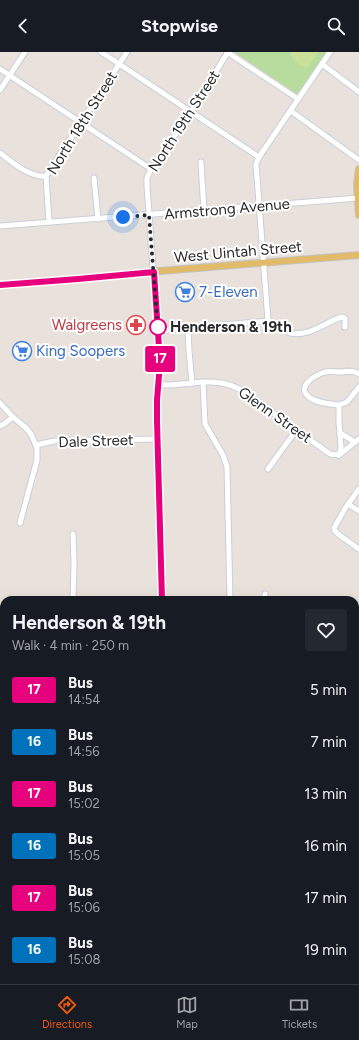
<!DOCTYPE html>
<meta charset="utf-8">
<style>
:root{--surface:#171b24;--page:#242831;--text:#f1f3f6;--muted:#9ea1a6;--line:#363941;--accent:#ea580c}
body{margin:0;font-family:Figtree,sans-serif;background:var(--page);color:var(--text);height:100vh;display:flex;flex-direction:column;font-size:15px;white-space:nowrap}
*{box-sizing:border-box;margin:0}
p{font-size:13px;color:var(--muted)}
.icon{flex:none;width:22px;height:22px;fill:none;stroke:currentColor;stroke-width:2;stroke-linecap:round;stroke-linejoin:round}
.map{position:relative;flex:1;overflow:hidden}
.sheet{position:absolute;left:0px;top:544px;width:359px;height:388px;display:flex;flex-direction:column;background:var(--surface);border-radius:12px 12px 0 0;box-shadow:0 4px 16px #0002}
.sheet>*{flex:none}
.badge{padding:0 8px;border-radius:3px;font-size:14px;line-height:26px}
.you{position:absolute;width:20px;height:20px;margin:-10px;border:3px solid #fff;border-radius:50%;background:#1a73e8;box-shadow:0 0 0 6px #1a73e833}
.map>.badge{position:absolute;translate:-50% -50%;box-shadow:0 0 0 2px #fff}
.round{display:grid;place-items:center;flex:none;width:42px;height:42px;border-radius:4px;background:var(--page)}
.head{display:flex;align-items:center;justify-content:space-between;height:68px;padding:0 12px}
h1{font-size:19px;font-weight:700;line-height:30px}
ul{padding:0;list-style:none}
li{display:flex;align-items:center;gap:12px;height:52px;padding:0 12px}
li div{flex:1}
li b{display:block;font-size:15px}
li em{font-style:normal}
li .badge{min-width:44px;font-weight:700;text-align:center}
header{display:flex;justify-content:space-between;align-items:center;height:52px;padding:0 12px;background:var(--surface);font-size:18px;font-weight:700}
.tabs{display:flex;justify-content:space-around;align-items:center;height:56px;border-top:1px solid var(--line);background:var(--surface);font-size:11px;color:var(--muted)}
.tabs a{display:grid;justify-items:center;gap:2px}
.tabs .on{color:var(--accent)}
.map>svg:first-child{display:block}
.green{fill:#b8db9e}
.pitch{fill:#c9e19b}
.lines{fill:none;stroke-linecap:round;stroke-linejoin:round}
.minor-casing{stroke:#caced9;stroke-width:7}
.major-casing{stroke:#c3c3c3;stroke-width:8}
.minor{stroke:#fff;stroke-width:5}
.major{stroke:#e1bb69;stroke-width:6}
.line-casing{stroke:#fff;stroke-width:9}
.line{stroke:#e6007e;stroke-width:6}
.walk{stroke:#292929;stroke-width:4;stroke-dasharray:0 7.2}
.stop-dot{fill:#fff;stroke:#e6007e;stroke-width:2}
.labels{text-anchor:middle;stroke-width:4;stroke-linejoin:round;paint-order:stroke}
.street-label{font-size:15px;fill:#292929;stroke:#fff}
.shop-label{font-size:15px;fill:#366cbe;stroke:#fff;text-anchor:start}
.health-label{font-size:15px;fill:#be3a42;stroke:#fff;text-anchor:end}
.stop-label{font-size:15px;font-weight:bold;fill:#292929;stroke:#fff;text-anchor:start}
</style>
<header><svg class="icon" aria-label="back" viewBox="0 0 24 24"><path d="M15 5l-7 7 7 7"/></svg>Stopwise<svg class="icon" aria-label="search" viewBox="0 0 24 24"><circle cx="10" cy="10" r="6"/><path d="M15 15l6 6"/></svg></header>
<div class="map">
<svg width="359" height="932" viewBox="0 0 359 932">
<rect width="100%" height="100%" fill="#e9e2dc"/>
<path class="green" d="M 234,0 L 327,0 L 298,43 Z"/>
<path class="pitch" d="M 290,0 L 318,0 L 308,16 C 299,15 292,8 290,0 Z"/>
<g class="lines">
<defs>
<g id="minor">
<path d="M 101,0 L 259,105"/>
<path d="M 227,0 L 298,47"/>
<path d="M 322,12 L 359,40"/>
<path d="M 0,17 L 151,117"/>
<path d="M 0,38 L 25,0"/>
<path d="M 291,59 L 359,108"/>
<path d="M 0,101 C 12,110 30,126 46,124"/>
<path d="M 201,110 L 204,159"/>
<path d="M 94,126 L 98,167"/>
<path d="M 49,170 L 46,124 L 127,0"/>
<path d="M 0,174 L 359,146"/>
<path d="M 268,269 L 256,112 L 259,105 L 330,0"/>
<path d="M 188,276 L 189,299 L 192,331"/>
<path d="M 158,279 L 268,269 C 272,270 277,271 280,273 C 284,276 285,279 290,281 C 309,285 325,270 342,265 L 345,266 L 345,275"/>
<path d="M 203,330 L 205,372 L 223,403 L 227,415 L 230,548"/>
<path d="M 159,332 C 166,334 174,333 181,332 C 207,330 223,326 246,341 L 330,402 L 339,403"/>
<path d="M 0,351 L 13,365 L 25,375 L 31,382 L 37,396 L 37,408 L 20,471"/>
<path d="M 339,353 C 330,352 316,351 309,345 C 295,334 316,323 325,320 C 330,319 336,320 341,320 C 347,319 354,318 359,322"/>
<path d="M 0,374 L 4,372 L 13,365"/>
<path d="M 340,381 L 355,390"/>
<path d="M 36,393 L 54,389 L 157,387"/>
<path d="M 339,403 L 341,395 L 339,370 L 339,353 L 347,350 L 359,335"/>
<path d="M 339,403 L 359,387"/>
<path d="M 268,417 L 297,377"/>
<path d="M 359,437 L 346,455 L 334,476 L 335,479 L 338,482 L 359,497"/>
<path d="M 348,452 L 359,459"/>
<path d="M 73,482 L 74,512 L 73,548"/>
<path d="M 162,548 L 157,369 L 160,311 L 147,134 L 147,126 L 151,117 L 191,60 L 228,0"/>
<path d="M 264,548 L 265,542"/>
<path d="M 359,617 L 359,622"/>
<path d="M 355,690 L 359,689"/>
<path d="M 355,734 L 359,731"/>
<path d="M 355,739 L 359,747"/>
<path d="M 118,928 L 120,932"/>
<path d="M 198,928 L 200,932"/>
<path d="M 257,928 L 260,932"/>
<path d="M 320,928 L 322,932"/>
<path d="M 81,932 L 83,928"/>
</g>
<g id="major">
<path d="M 359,117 L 357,132 L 359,163"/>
<path d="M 0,233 L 78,227 L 148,220 L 359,203"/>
<path d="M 0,832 L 4,838"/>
<path d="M 65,928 L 67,932"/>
</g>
</defs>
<use href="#minor" class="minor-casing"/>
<use href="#major" class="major-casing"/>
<use href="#minor" class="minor"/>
<use href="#major" class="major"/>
</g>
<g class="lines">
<defs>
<path id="line" d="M 0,233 L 78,227 L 154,220 L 160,311 L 157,348 L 157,369 L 162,548"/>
</defs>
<use href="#line" class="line-casing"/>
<use href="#line" class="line"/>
<path class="walk" d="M 123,165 L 149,163 L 158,279 L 158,275"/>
</g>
<defs>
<symbol id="supermarket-ring" viewBox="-11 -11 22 22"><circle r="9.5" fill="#fff" stroke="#3f7fe0" stroke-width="1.5"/><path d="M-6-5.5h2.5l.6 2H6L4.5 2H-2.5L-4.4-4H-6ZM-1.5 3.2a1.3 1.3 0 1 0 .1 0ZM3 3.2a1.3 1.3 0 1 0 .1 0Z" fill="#3f7fe0"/></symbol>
<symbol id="pharmacy-ring" viewBox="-11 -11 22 22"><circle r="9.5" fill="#fff" stroke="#e0444e" stroke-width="1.5"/><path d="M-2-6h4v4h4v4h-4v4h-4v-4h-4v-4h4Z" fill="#e0444e"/></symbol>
</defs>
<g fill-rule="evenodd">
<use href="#supermarket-ring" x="174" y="229" width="22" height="22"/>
<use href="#pharmacy-ring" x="125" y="262" width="22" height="22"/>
<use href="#supermarket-ring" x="11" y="288" width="22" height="22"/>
</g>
<circle class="stop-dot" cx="158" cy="275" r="8"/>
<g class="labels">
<g class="street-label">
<text transform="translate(184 69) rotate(-57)" y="5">North 19th Street</text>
<text transform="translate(82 71) rotate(-58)" y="5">North 18th Street</text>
<text transform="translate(227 157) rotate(-5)" y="5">Armstrong Avenue</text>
<text transform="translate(238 200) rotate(-5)" y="5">West Uintah Street</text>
<text transform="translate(275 363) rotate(35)" y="5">Glenn Street</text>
<text transform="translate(96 389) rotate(-2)" y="5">Dale Street</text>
</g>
<g class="shop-label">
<text x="199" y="245">7-Eleven</text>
<text x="36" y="304">King Soopers</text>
</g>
<g class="health-label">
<text x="122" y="278">Walgreens</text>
</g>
<g class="stop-label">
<text x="170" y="280">Henderson &amp; 19th</text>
</g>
</g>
</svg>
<div class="you" style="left:123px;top:165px"></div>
<b class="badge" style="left:160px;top:307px;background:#e6007e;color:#fff">17</b>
<section class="sheet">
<div class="head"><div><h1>Henderson &amp; 19th</h1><p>Walk · 4 min · 250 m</p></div><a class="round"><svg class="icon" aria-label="heart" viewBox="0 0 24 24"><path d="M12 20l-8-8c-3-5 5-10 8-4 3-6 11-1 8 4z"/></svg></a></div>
<ul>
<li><span class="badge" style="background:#e6007e;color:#fff">17</span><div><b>Bus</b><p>14:54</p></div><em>5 min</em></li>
<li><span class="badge" style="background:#0072bc;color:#fff">16</span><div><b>Bus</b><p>14:56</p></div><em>7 min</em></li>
<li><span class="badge" style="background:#e6007e;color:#fff">17</span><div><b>Bus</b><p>15:02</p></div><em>13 min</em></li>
<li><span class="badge" style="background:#0072bc;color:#fff">16</span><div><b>Bus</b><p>15:05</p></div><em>16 min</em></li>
<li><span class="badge" style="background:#e6007e;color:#fff">17</span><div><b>Bus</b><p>15:06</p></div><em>17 min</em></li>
<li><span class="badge" style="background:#0072bc;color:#fff">16</span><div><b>Bus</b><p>15:08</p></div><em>19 min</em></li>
</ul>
</section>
</div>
<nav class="tabs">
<a class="on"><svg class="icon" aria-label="directions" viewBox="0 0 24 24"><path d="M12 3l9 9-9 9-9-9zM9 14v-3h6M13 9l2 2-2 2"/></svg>Directions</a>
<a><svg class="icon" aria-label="map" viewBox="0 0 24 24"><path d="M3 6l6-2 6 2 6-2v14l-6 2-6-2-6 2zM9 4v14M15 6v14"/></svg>Map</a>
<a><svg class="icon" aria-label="tickets" viewBox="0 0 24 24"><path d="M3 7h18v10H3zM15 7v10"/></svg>Tickets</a>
</nav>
